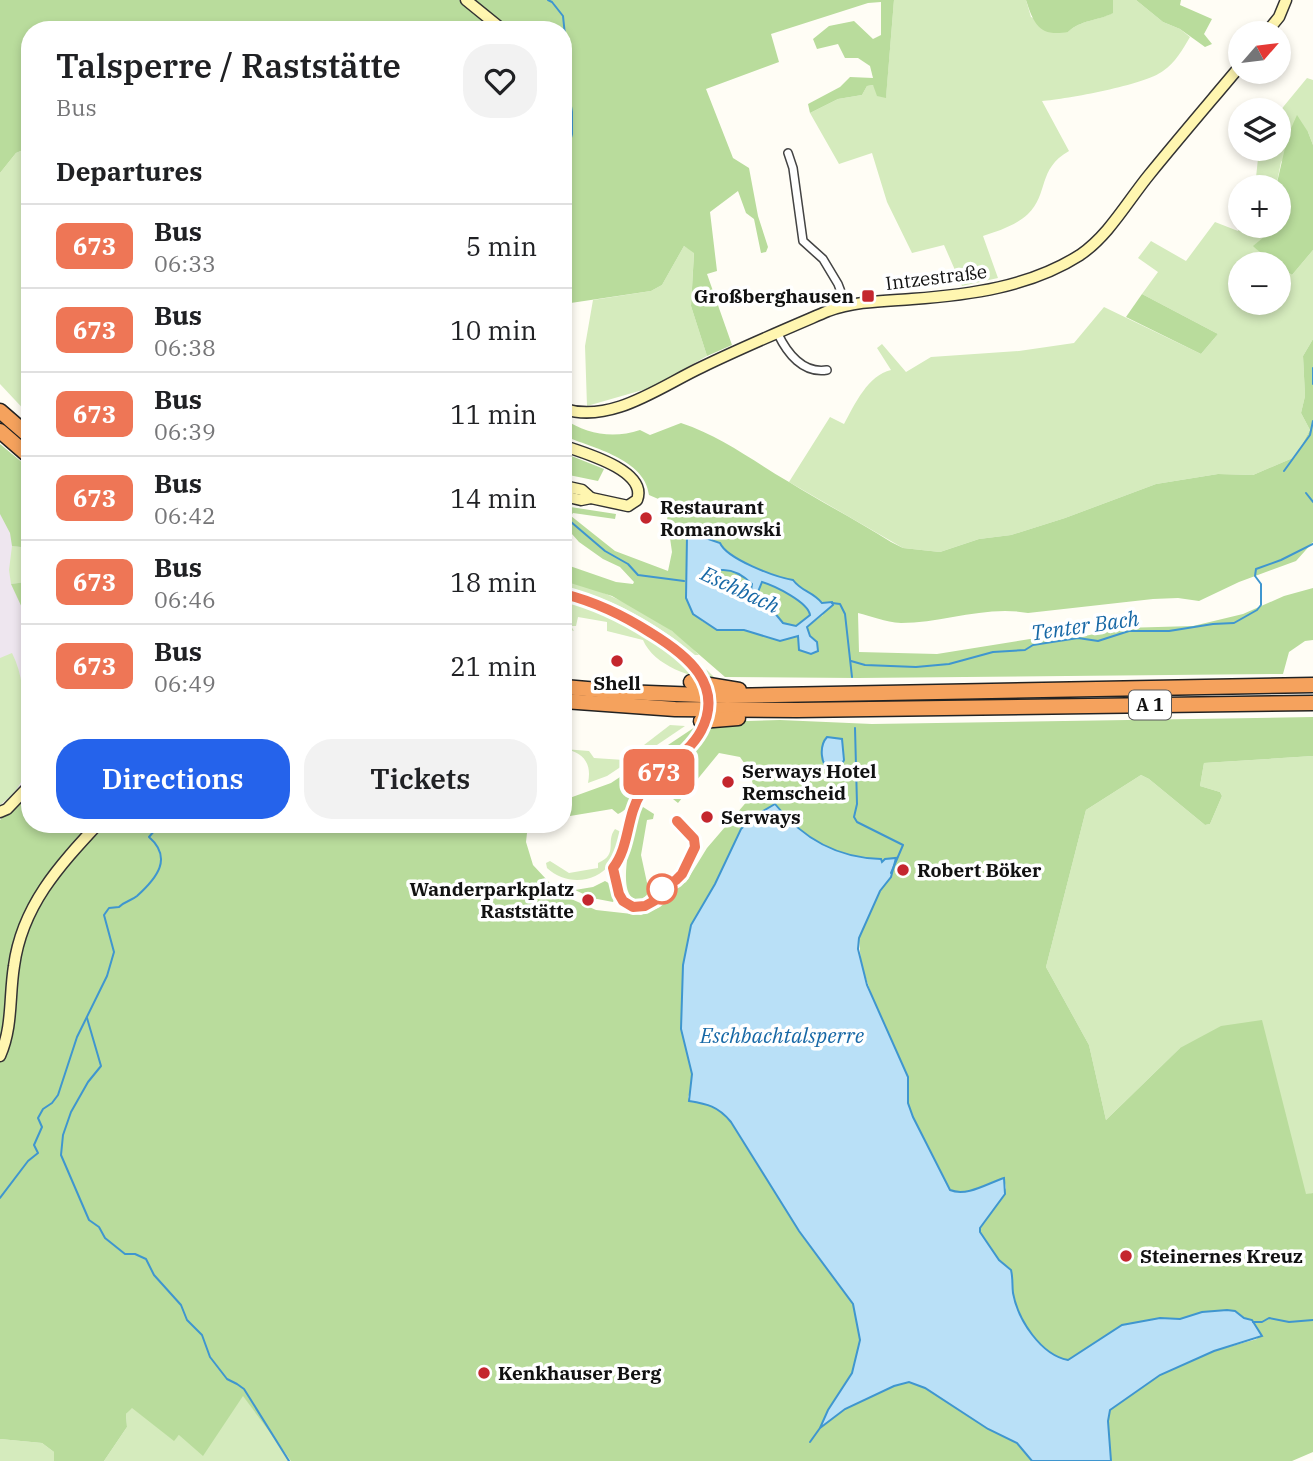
<!DOCTYPE html>
<meta charset="utf-8">
<style>
:root{--surface:#fff;--page:#f2f2f2;--text:#202124;--muted:#757577;--line:#e0e0e0;--accent:#2563eb}
body{margin:0;font-family:"IBM Plex Serif",serif;background:var(--page);color:var(--text);height:100vh;display:flex;flex-direction:column;font-size:26px;white-space:nowrap}
*{box-sizing:border-box;margin:0}
p{font-size:23px;color:var(--muted)}
.icon{flex:none;width:38px;height:38px;fill:none;stroke:currentColor;stroke-width:2;stroke-linecap:round;stroke-linejoin:round}
.map{position:relative;flex:1;overflow:hidden}
.details{position:absolute;left:21px;top:21px;width:551px;height:812px;display:flex;flex-direction:column;background:var(--surface);border-radius:28px;box-shadow:0 4px 10px #0003}
.details>*{flex:none}
.badge{padding:0 14px;border-radius:10px;font-size:24px;line-height:46px}
.needle{width:46px;rotate:62deg}
.fabs{position:absolute;left:1228px;top:21px;display:grid;gap:14px}
.fabs a{display:grid;place-items:center;width:63px;height:63px;border-radius:50%;background:var(--surface);box-shadow:0 4px 10px #0003;font-size:35px}
.map>.badge{position:absolute;translate:-50% -50%;box-shadow:0 0 0 4px #fff}
h2{padding:0 35px;font-size:26px;line-height:63px}
.round{display:grid;place-items:center;flex:none;width:74px;height:74px;border-radius:28px;background:var(--page)}
.headline{display:flex;align-items:center;justify-content:space-between;height:119px;padding:0 35px}
h1{font-size:33px;font-weight:600;line-height:52px}
.primary-button{display:flex;gap:14px;margin-top:auto;padding:14px 35px}
.primary-button a{flex:1;height:80px;border-radius:28px;background:var(--accent);color:#fff;font-size:28px;font-weight:600;line-height:80px;text-align:center}
.primary-button a+a{background:var(--page);color:var(--text)}
ul{padding:0;list-style:none}
li{display:flex;align-items:center;gap:21px;height:84px;padding:0 35px;border-top:2px solid var(--line)}
li div{flex:1}
li b{display:block;font-size:26px}
li em{font-style:normal}
li .badge{min-width:77px;font-weight:700;text-align:center}
.map>svg:first-child{display:block}
.industrial{fill:#eee6ef}
.green{fill:#d5ebbd}
.forest{fill:#b9dc9c;fill-rule:evenodd}
.water{fill:#b9e0f7;stroke:#3f96cf;stroke-width:2;fill-rule:evenodd}
.lines{fill:none;stroke-linecap:round;stroke-linejoin:round}
.stream{stroke:#3f96cf;stroke-width:2}
.street-casing{stroke:#444;stroke-width:10}
.secondary-casing{stroke:#333;stroke-width:13}
.highway-casing{stroke:#222;stroke-width:17}
.street{stroke:#fff;stroke-width:7}
.secondary{stroke:#fff6b0;stroke-width:10}
.highway{stroke:#f5a25d;stroke-width:14}
.line-casing{stroke:#fff;stroke-width:16}
.line{stroke:#ee7656;stroke-width:10}
.poi-dot{fill:#c4262e;stroke:#fff;stroke-width:2.5}
.stop-dot{fill:#fff;stroke:#ee7656;stroke-width:3.5}
.labels{text-anchor:middle;stroke-width:7;stroke-linejoin:round;paint-order:stroke}
.shield{fill:#fff;stroke:#585858;stroke-width:2}
.shield-label{font-size:18px;font-weight:bold;fill:#111}
.street-label{font-size:19px;fill:#111;stroke:#fff}
.poi-label{font-size:19px;font-weight:bold;fill:#111;stroke:#fff;text-anchor:start}
.water-label{font-size:21px;font-style:italic;fill:#1768a6;stroke:#fff}
</style>
<div class="map">
<svg width="1313" height="1461" viewBox="0 0 1313 1461">
<rect width="100%" height="100%" fill="#fffdf5"/>
<path class="industrial" d="M 0,458 L 30,481 L 30,776 L 15,794 L 0,805 Z"/>
<g class="green">
<path d="M 894,0 L 1026,0 L 1031,17 L 1068,32 C 1080,20 1098,21 1112,13 L 1113,0 L 1136,0 L 1163,22 L 1180,29 L 1190,37 C 1183,49 1175,63 1163,71 C 1145,85 1067,99 1042,101 L 1069,151 C 1037,169 1049,194 1028,214 C 1015,226 998,231 983,236 L 998,278 L 962,286 L 944,245 L 912,253 L 887,202 L 872,153 L 839,164 L 810,113 L 838,99 L 862,95 L 867,86 L 873,85 L 886,97 Z"/>
<path d="M 1307,78 L 1313,80 L 1313,145 L 1308,132 L 1281,162 L 1276,187 L 1255,187 L 1259,149 L 1279,149 L 1279,112 Z"/>
<path d="M 30,147 L 30,416 L 0,384 L 0,173 L 16,153 Z"/>
<path d="M 1215,222 L 1238,231 L 1241,226 L 1278,226 L 1254,246 L 1265,258 L 1277,264 L 1241,264 L 1241,303 L 1279,303 L 1279,266 L 1292,275 L 1313,250 L 1313,339 L 1303,356 L 1305,396 L 1301,413 L 1310,430 L 1295,457 L 1253,475 L 1218,474 L 1156,484 L 1065,518 L 1011,535 L 979,539 L 940,552 L 903,548 L 789,482 L 830,417 L 844,424 C 855,404 868,375 891,370 L 877,348 L 882,344 L 906,372 L 931,357 L 1019,351 L 1074,343 L 1104,307 L 1201,354 L 1218,334 L 1142,294 L 1158,272 L 1138,258 L 1151,241 L 1186,261 Z"/>
<path d="M 684,246 L 694,252 L 691,306 L 707,356 L 653,387 L 587,406 L 585,346 L 593,300 L 651,291 L 662,285 Z"/>
<path d="M 12,546 L 30,548 L 30,586 L 26,582 L 11,584 L 9,570 Z"/>
<path d="M 564,581 C 601,586 675,625 699,655 L 695,655 C 658,624 611,597 564,587 Z"/>
<path d="M 567,601 C 597,601 658,639 682,659 C 687,663 686,666 691,671 L 708,674 L 706,669 L 718,681 C 692,678 654,666 643,640 L 607,631 L 607,622 L 578,617 L 576,626 L 571,626 L 574,631 L 564,628 L 564,602 Z"/>
<path d="M 12,653 C 27,682 24,719 24,751 L 27,752 C 27,777 20,790 0,805 L 0,658 Z"/>
<path d="M 670,725 L 685,726 L 654,747 L 644,748 L 644,745 Z"/>
<path d="M 564,749 L 589,751 L 594,758 L 624,760 L 622,755 L 637,756 L 607,776 L 588,783 C 592,764 584,752 564,749 Z"/>
<path d="M 1313,756 L 1313,1193 L 1306,1195 L 1180,1048 L 1106,1120 L 1089,1045 L 1046,967 L 1086,810 L 1141,775 L 1149,779 L 1205,825 L 1210,824 L 1222,796 L 1220,792 L 1200,786 L 1204,763 Z"/>
<path d="M 615,829 L 621,832 C 619,843 617,855 610,864 C 595,884 565,885 547,868 L 546,863 L 550,861 L 569,873 L 598,868 L 598,863 C 619,854 605,842 615,829 Z"/>
<path d="M 243,1395 L 291,1461 L 104,1461 L 127,1427 L 126,1414 L 132,1407 L 174,1440 L 179,1435 Z"/>
<path d="M 0,1439 L 42,1443 L 54,1452 L 54,1461 L 0,1461 Z"/>
</g>
<g class="forest">
<path d="M 0,0 L 459,0 L 498,30 L 30,30 L 30,147 L 16,153 L 0,173 Z"/>
<path d="M 473,0 L 894,0 L 886,98 L 877,96 L 873,85 L 867,86 L 862,95 L 838,99 L 810,113 L 808,104 L 840,87 L 850,77 L 873,78 L 870,66 L 858,58 L 845,58 L 838,44 L 817,49 L 813,39 L 829,26 L 854,21 L 873,39 L 881,35 L 881,2 L 868,3 L 771,34 L 779,62 L 706,89 L 733,158 L 749,168 L 758,216 L 768,247 L 766,252 L 761,253 L 754,219 L 746,213 L 738,191 L 710,212 L 717,271 L 707,274 L 732,345 L 707,356 L 691,306 L 694,253 L 684,246 L 662,285 L 651,291 L 564,304 L 564,30 L 508,30 Z"/>
<path d="M 1026,0 L 1113,0 L 1113,13 C 1098,21 1080,20 1068,32 C 1040,37 1034,25 1026,0 Z"/>
<path d="M 1136,0 L 1181,0 L 1180,5 L 1212,19 L 1204,34 L 1212,44 L 1205,47 L 1180,29 L 1163,22 Z"/>
<path d="M 1297,115 L 1308,132 L 1313,145 L 1313,250 L 1292,275 C 1279,265 1266,259 1253,246 L 1283,221 L 1279,203 L 1279,187 L 1276,187 L 1288,135 Z"/>
<path d="M 1142,294 L 1218,334 L 1201,354 L 1126,317 Z"/>
<path d="M 1313,339 L 1313,542 L 1296,561 L 1239,582 L 1199,601 L 1178,598 L 1153,599 L 1028,613 C 986,605 943,623 901,623 C 885,622 871,616 858,613 L 859,652 L 937,654 L 1030,639 L 1080,637 L 1123,628 L 1193,626 L 1243,614 L 1284,596 L 1313,588 L 1313,640 L 1305,641 L 1289,652 L 1283,674 L 857,678 L 725,677 L 672,631 L 612,596 L 564,581 L 564,564 L 616,582 L 633,584 L 634,582 L 620,567 L 603,559 L 579,542 L 564,525 L 564,506 L 616,514 L 615,519 L 573,513 L 571,516 L 615,551 L 668,571 L 672,552 L 667,517 L 674,513 L 677,507 L 649,495 C 645,459 593,448 564,436 L 564,419 C 586,434 613,439 640,430 L 650,435 L 681,423 C 721,436 753,461 789,482 C 823,503 858,521 891,542 L 903,548 L 940,552 L 979,539 L 1011,535 L 1065,518 L 1156,484 L 1218,474 L 1253,475 L 1295,457 L 1310,430 L 1301,413 L 1305,396 L 1303,356 ZM 691,533 L 719,543 C 727,559 775,576 792,580 L 798,586 L 826,604 L 823,615 L 807,627 L 810,636 L 817,642 L 798,643 L 798,636 L 780,641 L 744,630 L 717,630 L 702,621 L 686,574 L 688,560 L 687,537 Z"/>
<path d="M 0,444 L 30,469 L 30,548 L 12,546 L 10,533 L 0,514 Z"/>
<path d="M 564,453 L 604,469 L 598,481 L 564,474 Z"/>
<path d="M 721,570 C 734,569 743,576 752,584 L 751,590 L 743,591 L 720,586 L 712,574 Z"/>
<path d="M 26,582 L 30,586 L 30,625 L 11,584 Z"/>
<path d="M 762,582 C 775,586 808,601 810,615 L 796,626 L 783,623 L 769,606 L 755,597 Z"/>
<path d="M 1313,717 L 1313,756 L 1204,763 L 1200,786 L 1220,792 L 1222,796 L 1210,824 L 1205,825 L 1149,779 L 1141,775 L 1086,810 L 1046,967 L 1089,1045 L 1106,1120 L 1180,1048 L 1221,1026 L 1262,1020 L 1306,1194 L 1313,1193 L 1313,1452 L 1292,1461 L 1111,1461 L 1108,1421 L 1110,1410 L 1160,1375 L 1214,1351 L 1257,1339 L 1259,1331 L 1235,1311 L 1202,1312 L 1189,1318 L 1160,1318 L 1122,1325 L 1068,1360 C 1041,1355 1018,1320 1013,1293 C 1012,1285 1013,1278 1011,1270 L 999,1260 L 980,1232 L 980,1228 L 1006,1188 L 1004,1178 C 988,1182 967,1197 950,1190 L 913,1117 L 908,1103 L 908,1077 L 878,1013 L 861,964 L 859,938 L 880,891 L 891,877 L 885,861 C 877,860 864,859 853,856 C 820,849 796,830 775,805 L 753,817 L 741,829 L 715,884 L 691,925 L 681,1029 L 692,1074 L 692,1089 L 688,1097 L 690,1102 C 709,1103 718,1108 731,1122 L 799,1231 L 853,1304 L 860,1340 L 852,1373 L 828,1410 L 821,1427 L 845,1409 L 894,1386 L 909,1382 L 925,1388 L 988,1429 L 1017,1443 L 1032,1461 L 291,1461 L 243,1396 L 203,1456 L 179,1435 L 174,1441 L 132,1408 L 126,1414 L 127,1427 L 104,1461 L 54,1461 L 54,1452 L 42,1443 L 0,1439 L 0,820 L 30,790 L 30,824 L 528,824 L 526,842 L 533,865 L 560,894 L 596,910 L 641,915 L 660,907 L 666,902 L 672,890 L 686,882 L 707,848 L 755,792 L 749,770 L 740,757 L 719,753 L 678,803 L 658,787 L 657,783 C 672,772 688,760 699,745 C 705,738 708,727 715,722 L 780,720 L 872,724 Z"/>
<path d="M 695,727 C 684,750 658,758 644,779 C 637,789 632,808 618,814 L 612,809 L 564,817 L 564,800 L 611,783 Z"/>
<path d="M 643,807 L 654,814 L 653,819 L 647,820 L 641,855 L 649,892 C 645,897 642,901 635,899 C 615,892 634,822 640,808 Z"/>
<path d="M 605,881 L 612,885 L 615,897 L 613,902 L 592,898 L 575,890 L 593,887 Z"/>
</g>
<g class="water">
<path d="M 691,533 L 720,543 C 727,559 775,577 793,580 C 802,592 812,591 822,603 L 832,602 L 833,605 L 807,627 L 810,636 L 817,642 L 818,651 L 811,654 L 799,650 L 798,636 L 780,641 L 744,630 L 717,630 L 693,614 L 686,598 L 687,536 ZM 721,570 C 733,569 744,576 752,584 L 751,590 L 743,591 L 720,586 L 712,575 ZM 762,582 C 775,586 808,602 810,615 L 796,626 L 783,623 L 769,606 L 756,597 Z"/>
<path d="M 827,737 L 842,739 L 844,760 L 841,766 L 831,771 C 820,765 819,746 827,737 Z"/>
<path d="M 775,804 C 802,838 837,858 881,859 L 882,862 L 885,859 L 896,858 L 891,877 L 880,891 L 859,938 L 858,949 L 867,985 L 908,1077 L 908,1103 L 913,1117 L 950,1190 C 967,1197 988,1183 1004,1178 L 1005,1194 L 980,1228 L 980,1232 L 999,1260 L 1011,1270 C 1013,1278 1012,1285 1013,1293 C 1018,1320 1041,1355 1068,1360 L 1122,1325 L 1160,1318 L 1180,1319 L 1202,1312 L 1227,1310 L 1235,1311 L 1244,1318 L 1252,1320 L 1262,1336 L 1214,1351 L 1160,1375 L 1110,1410 L 1108,1421 L 1111,1461 L 1032,1461 L 1017,1443 L 988,1429 L 925,1388 L 909,1382 L 894,1386 L 845,1409 L 820,1428 L 828,1410 L 852,1373 L 860,1340 L 853,1304 L 799,1231 L 731,1122 C 718,1106 707,1104 689,1101 L 692,1074 L 681,1029 L 683,965 L 691,925 L 715,884 L 741,829 L 753,817 Z"/>
</g>
<g class="lines">
<g class="stream">
<path d="M 548,0 L 552,2 L 563,16 L 569,74 L 567,84 L 572,112 L 572,134 L 564,165"/>
<path d="M 1313,368 L 1313,384"/>
<path d="M 1284,471 L 1310,435 L 1313,421"/>
<path d="M 1306,493 L 1313,502"/>
<path d="M 564,516 L 605,551 L 628,564 L 638,575 L 684,581"/>
<path d="M 832,603 L 840,604 L 845,614 L 852,677"/>
<path d="M 851,661 L 865,665 L 916,667 L 949,664 L 993,652 L 1025,650 L 1033,645 L 1078,638 L 1098,641 L 1129,631 L 1169,631 L 1213,624 L 1234,623 L 1257,610 L 1261,605 L 1261,584 L 1255,576 L 1256,569 L 1281,560 L 1313,544"/>
<path d="M 855,728 L 857,804 L 854,817 L 857,822 L 903,845 L 891,873"/>
<path d="M 87,1018 L 101,1066 L 88,1082 L 71,1112 L 63,1135 L 61,1155 L 89,1220 L 99,1227 L 105,1238 L 125,1254 L 135,1254 L 146,1259 L 154,1275 L 181,1305 L 187,1320 L 202,1335 L 210,1357 L 227,1379 L 237,1384 L 244,1389 L 289,1461"/>
<path d="M 0,1198 L 28,1161 L 38,1153 L 34,1145 L 42,1127 L 38,1118 L 43,1109 L 52,1103 L 58,1095 L 77,1037 L 107,976 L 114,952 L 104,915 L 109,908 L 119,907 C 125,901 131,901 137,896 C 157,878 173,858 149,837 L 160,824"/>
<path d="M 1253,1322 L 1262,1322 L 1269,1318 L 1289,1322 L 1313,1320"/>
<path d="M 810,1442 L 820,1428"/>
</g>
<defs>
<g id="street">
<path d="M 788,153 L 793,168 L 803,241 L 823,259 L 838,284 L 846,305"/>
<path d="M 778,334 C 787,353 803,374 827,370"/>
</g>
<g id="secondary">
<path d="M 466,0 L 503,30"/>
<path d="M 1266,33 L 1279,17 L 1286,0"/>
<path d="M 564,409 C 612,424 661,386 702,367 C 743,347 786,329 828,311 C 855,301 884,301 912,299 C 969,295 1030,287 1080,255 C 1109,235 1127,202 1149,175 C 1179,138 1210,102 1241,65"/>
<path d="M 564,446 C 585,453 648,471 637,500 L 628,506 L 591,498 L 581,500 L 564,496"/>
<path d="M 564,486 L 582,490 L 591,498"/>
<path d="M 0,812 L 7,809 L 30,785"/>
<path d="M 0,1056 C 13,1026 9,997 14,966 C 22,906 59,866 98,824"/>
</g>
<g id="highway">
<path d="M 0,411 L 30,437"/>
<path d="M 0,431 L 30,457"/>
<path d="M 691,682 L 739,690"/>
<path d="M 564,687 L 622,692 L 727,696 L 1313,685"/>
<path d="M 564,701 L 675,709 L 797,710 L 1313,703"/>
<path d="M 701,721 L 738,718"/>
</g>
</defs>
<use href="#street" class="street-casing"/>
<use href="#secondary" class="secondary-casing"/>
<use href="#highway" class="highway-casing"/>
<use href="#street" class="street"/>
<use href="#secondary" class="secondary"/>
<use href="#highway" class="highway"/>
</g>
<g class="lines">
<defs>
<path id="line" d="M 564,594 C 596,602 623,615 651,633 C 687,655 725,685 701,731 C 687,757 657,769 641,793 C 626,816 630,846 613,868 L 619,894 L 623,901 L 633,907 L 645,906 L 654,901 L 664,887 L 676,880 L 682,874 L 695,847 L 694,839 L 677,821"/>
</defs>
<use href="#line" class="line-casing"/>
<use href="#line" class="line"/>
</g>
<g class="poi-dot">
<rect x="861" y="289" width="14" height="14" rx="3.5"/>
<circle cx="646" cy="518" r="7"/>
<circle cx="617" cy="661" r="7"/>
<circle cx="728" cy="782" r="7"/>
<circle cx="707" cy="817" r="7"/>
<circle cx="903" cy="870" r="7"/>
<circle cx="588" cy="900" r="7"/>
<circle cx="1126" cy="1256" r="7"/>
<circle cx="484" cy="1373" r="7"/>
</g>
<circle class="stop-dot" cx="662" cy="889" r="14"/>
<g class="labels">
<rect class="shield" x="1129" y="690.5" width="42" height="29" rx="5"/>
<g class="shield-label">
<text x="1150" y="711">A 1</text>
</g>
<g class="street-label">
<text transform="translate(936 277) rotate(-7)" y="7">Intzestraße</text>
</g>
<g class="poi-label">
<text x="854" y="303" text-anchor="end">Großberghausen</text>
<text x="660" y="514">Restaurant<tspan x="660" dy="22">Romanowski</tspan></text>
<text x="617" y="690" text-anchor="middle">Shell</text>
<text x="742" y="778">Serways Hotel<tspan x="742" dy="22">Remscheid</tspan></text>
<text x="721" y="824">Serways</text>
<text x="917" y="877">Robert Böker</text>
<text x="574" y="896" text-anchor="end">Wanderparkplatz<tspan x="574" dy="22">Raststätte</tspan></text>
<text x="1140" y="1263">Steinernes Kreuz</text>
<text x="498" y="1380">Kenkhauser Berg</text>
</g>
<g class="water-label">
<text transform="translate(740 590) rotate(25)" y="7">Eschbach</text>
<text transform="translate(1085 626) rotate(-8)" y="7">Tenter Bach</text>
<text x="782" y="1043">Eschbachtalsperre</text>
</g>
</g>
</svg>
<div class="fabs">
<a><svg class="needle" viewBox="-14 -14 28 28"><path d="M0-13l5 13h-10z" fill="#e53935"/><path d="M0 13l5-13h-10z" fill="#757577"/></svg></a>
<a><svg class="icon" aria-label="layers" viewBox="0 0 24 24"><path d="M12 4l9 5-9 5-9-5zM3 14l9 5 9-5"/></svg></a>
<a>+</a>
<a>−</a>
</div>
<b class="badge" style="left:659px;top:772px;background:#ee7656;color:#fff">673</b>
<section class="details">
<div class="headline"><div><h1>Talsperre / Raststätte</h1><p>Bus</p></div><a class="round"><svg class="icon" aria-label="heart" viewBox="0 0 24 24"><path d="M12 20l-8-8c-3-5 5-10 8-4 3-6 11-1 8 4z"/></svg></a></div>
<h2>Departures</h2>
<ul>
<li><span class="badge" style="background:#ee7656;color:#fff">673</span><div><b>Bus</b><p>06:33</p></div><em>5 min</em></li>
<li><span class="badge" style="background:#ee7656;color:#fff">673</span><div><b>Bus</b><p>06:38</p></div><em>10 min</em></li>
<li><span class="badge" style="background:#ee7656;color:#fff">673</span><div><b>Bus</b><p>06:39</p></div><em>11 min</em></li>
<li><span class="badge" style="background:#ee7656;color:#fff">673</span><div><b>Bus</b><p>06:42</p></div><em>14 min</em></li>
<li><span class="badge" style="background:#ee7656;color:#fff">673</span><div><b>Bus</b><p>06:46</p></div><em>18 min</em></li>
<li><span class="badge" style="background:#ee7656;color:#fff">673</span><div><b>Bus</b><p>06:49</p></div><em>21 min</em></li>
</ul>
<div class="primary-button"><a>Directions</a><a>Tickets</a></div>
</section>
</div>
